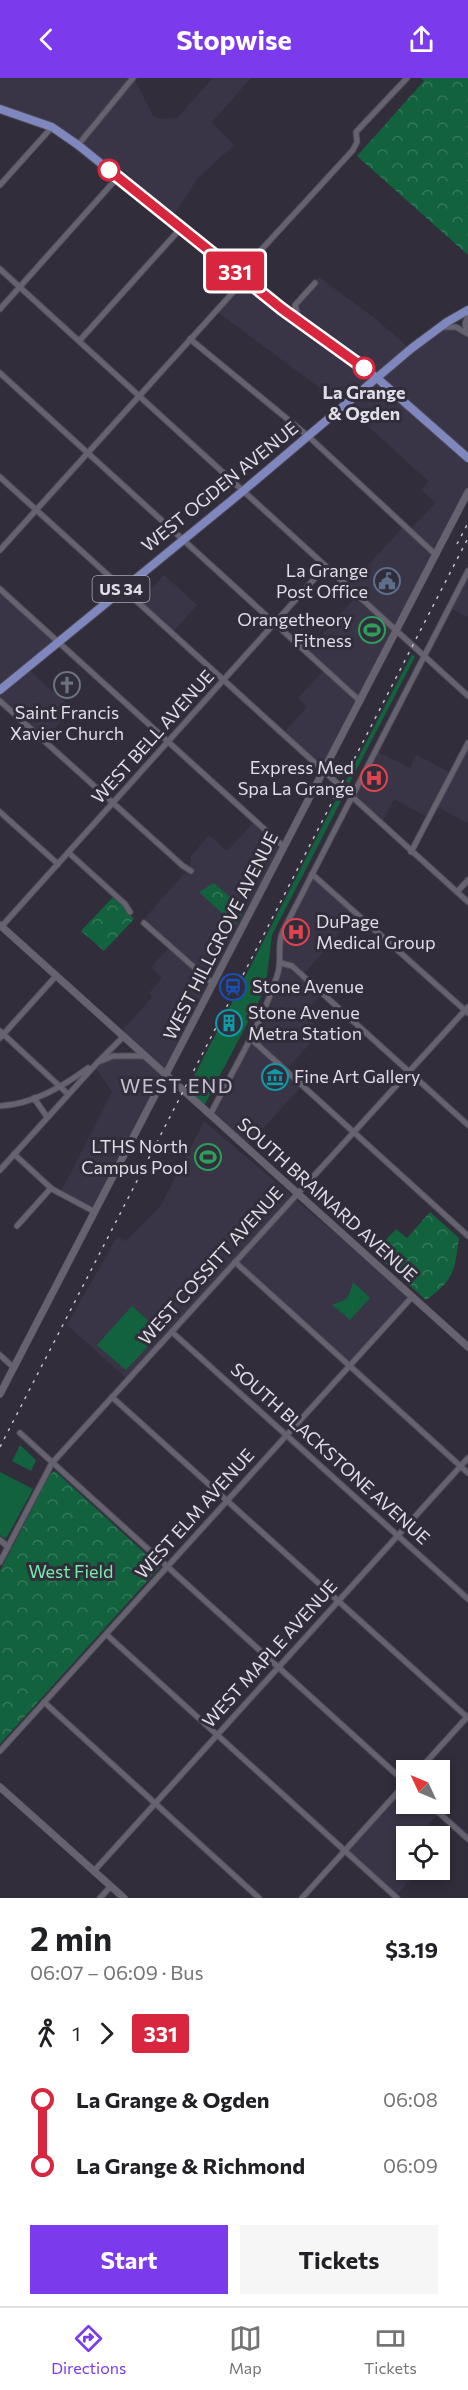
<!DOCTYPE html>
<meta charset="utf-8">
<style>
:root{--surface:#fff;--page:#f6f6f6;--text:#202124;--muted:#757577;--line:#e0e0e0;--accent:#7c3aed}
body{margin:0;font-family:Commissioner,sans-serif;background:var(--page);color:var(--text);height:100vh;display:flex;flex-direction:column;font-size:22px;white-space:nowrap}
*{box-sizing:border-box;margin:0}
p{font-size:20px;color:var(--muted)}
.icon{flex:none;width:33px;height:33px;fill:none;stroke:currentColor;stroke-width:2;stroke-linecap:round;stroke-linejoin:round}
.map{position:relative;height:1820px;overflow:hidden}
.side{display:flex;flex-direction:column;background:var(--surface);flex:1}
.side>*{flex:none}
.badge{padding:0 12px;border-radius:4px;font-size:21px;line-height:39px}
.needle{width:39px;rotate:314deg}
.fabs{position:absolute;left:396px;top:1682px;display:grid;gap:12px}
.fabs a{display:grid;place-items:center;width:54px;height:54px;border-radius:0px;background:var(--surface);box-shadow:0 3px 9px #0003;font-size:30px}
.map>.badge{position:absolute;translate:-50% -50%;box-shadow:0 0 0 3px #fff}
.legs{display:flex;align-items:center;gap:9px;height:66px;padding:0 30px;font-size:20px}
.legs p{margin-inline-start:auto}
.overview{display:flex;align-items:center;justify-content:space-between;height:102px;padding:0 30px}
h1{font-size:33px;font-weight:700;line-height:45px}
.primary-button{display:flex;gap:12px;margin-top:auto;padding:12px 30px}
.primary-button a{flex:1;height:69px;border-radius:0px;background:var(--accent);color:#fff;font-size:24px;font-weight:700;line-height:69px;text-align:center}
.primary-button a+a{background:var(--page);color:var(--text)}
ul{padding:0 30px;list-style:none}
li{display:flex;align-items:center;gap:21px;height:66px;font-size:22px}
li i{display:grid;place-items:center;width:9px;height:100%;margin:0 8px;background:currentColor}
li i::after{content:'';width:15px;height:15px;margin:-8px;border:4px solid;border-radius:50%;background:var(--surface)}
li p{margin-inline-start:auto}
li:first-child i{background:linear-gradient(#0000 50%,currentColor 0)}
li:last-child i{background:linear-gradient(currentColor 50%,#0000 0)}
header{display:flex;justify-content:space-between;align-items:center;height:78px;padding:0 30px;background:var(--accent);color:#fff;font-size:27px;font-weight:700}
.dock{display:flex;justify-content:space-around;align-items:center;height:84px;border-top:2px solid var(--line);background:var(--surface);font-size:16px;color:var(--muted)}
.dock a{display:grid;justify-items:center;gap:3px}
.dock .active{color:var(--accent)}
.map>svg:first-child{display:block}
.built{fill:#3a3447}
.green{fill:#12623e}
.park{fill:url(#park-crowns)}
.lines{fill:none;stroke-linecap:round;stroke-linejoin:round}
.minor-casing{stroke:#4c4954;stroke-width:7}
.tertiary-casing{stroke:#4c4954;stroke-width:8}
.primary-casing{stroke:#4c4954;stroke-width:10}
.minor{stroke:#666270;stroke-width:5}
.tertiary{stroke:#666270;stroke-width:7}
.primary{stroke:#7f88be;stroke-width:8}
.rail{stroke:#c2c0c9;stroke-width:1.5;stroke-dasharray:3 6;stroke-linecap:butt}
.line-1-casing{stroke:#fff;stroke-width:14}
.line-1{stroke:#d7263d;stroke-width:9}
.stop-1-dot{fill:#fff;stroke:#d7263d;stroke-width:3}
.labels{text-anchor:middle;stroke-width:6;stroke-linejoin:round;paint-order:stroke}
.shield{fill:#312d3a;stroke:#aba8b2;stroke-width:1.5}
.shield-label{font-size:16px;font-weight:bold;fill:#dfdde5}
.stop-label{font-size:18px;font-weight:bold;fill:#dfdde5;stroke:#312d3a}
.street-label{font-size:18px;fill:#dfdde5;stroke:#312d3a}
.poi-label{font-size:18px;fill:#dfdde5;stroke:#312d3a;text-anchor:end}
.park-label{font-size:18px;fill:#76ebac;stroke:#312d3a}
.neighbourhood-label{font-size:20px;letter-spacing:1.5px;fill:#c6c2d2;stroke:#312d3a}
</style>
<header><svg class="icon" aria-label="back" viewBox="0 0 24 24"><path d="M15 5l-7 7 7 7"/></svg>Stopwise<svg class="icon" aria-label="share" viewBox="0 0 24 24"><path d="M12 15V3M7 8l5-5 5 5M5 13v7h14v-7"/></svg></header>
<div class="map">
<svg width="468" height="1820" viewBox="0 0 468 1820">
<defs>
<pattern id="park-crowns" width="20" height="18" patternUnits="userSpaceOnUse" patternTransform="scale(1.5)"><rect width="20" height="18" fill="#12623e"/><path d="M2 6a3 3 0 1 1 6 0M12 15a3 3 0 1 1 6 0" fill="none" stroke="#34785a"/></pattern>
</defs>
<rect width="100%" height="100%" fill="#312d3a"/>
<g class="built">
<path d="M 0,0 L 134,0 L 153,38 L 162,41 L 177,40 L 213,0 L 251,0 L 212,44 L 234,67 L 197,101 L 171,141 L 80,66 L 0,30 Z"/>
<path d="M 319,199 L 377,242 L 409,270 L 377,298 L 289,232 Z"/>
<path d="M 245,203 L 375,300 L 343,327 L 216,233 Z"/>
<path d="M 453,249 L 468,257 L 468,379 L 380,300 L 442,250 Z"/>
<path d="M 378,302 L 468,382 L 468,410 L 434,473 L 410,452 L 435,425 L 422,412 L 428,403 L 346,328 Z"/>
<path d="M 403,449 L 434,477 L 396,550 L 349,508 Z"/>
<path d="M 468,496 L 468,539 L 450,530 Z"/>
<path d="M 164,497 L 197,527 L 172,555 L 139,525 Z"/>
<path d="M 0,514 L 55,564 L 0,610 Z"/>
<path d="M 355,520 L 392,553 L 359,618 L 308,573 Z"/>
<path d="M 28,591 L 72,631 L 46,660 L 0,619 L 0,615 Z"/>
<path d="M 323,593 L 355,623 L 322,688 L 284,654 L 307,629 L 298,620 Z"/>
<path d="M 468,670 L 468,745 L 437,729 Z"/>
<path d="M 376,673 L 410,690 L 416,677 L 451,695 L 428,740 L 394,721 L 382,745 L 353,718 Z"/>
<path d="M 253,745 L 280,770 L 213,903 L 143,842 L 190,789 L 191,778 L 209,757 L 227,773 Z"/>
<path d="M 313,797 L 356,836 L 303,897 L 281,885 L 283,853 Z"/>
<path d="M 170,869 L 210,906 L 166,994 L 121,954 L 152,919 L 149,915 L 160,903 L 161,899 L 151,889 Z"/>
<path d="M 281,886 L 292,889 L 322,916 L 304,936 L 314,946 L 306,954 L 314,961 L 286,992 L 251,960 Z"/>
<path d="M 250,962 L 301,1009 L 247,1068 L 212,1037 Z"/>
<path d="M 146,979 L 165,996 L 95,1133 L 61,1114 L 112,1014 L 95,989 L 113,980 Z"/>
<path d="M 204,1043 L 410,1219 L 350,1285 L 234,1183 L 127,1301 L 67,1247 L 117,1159 L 126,1163 L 161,1127 Z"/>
<path d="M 406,1707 L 406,1725 L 426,1725 L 438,1736 L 417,1758 L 406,1758 L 406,1791 L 420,1791 L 396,1818 L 347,1774 Z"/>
</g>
<g class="green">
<path d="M 412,576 L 415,579 L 349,706 L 346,703 Z"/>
<path d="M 338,718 L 342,721 L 272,857 L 267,898 L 261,919 L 203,1030 L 186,1014 Z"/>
<path d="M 353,1204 L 370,1220 L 350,1242 L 332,1227 C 348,1221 348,1221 353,1204 Z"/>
<path d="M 132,1228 L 161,1254 L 126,1292 L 97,1267 Z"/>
<path d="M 20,1367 L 36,1382 L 31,1393 L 12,1383 Z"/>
<path d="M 0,1394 L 33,1411 L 6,1461 L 0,1457 Z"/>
</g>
<g class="park">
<path d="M 421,0 L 468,0 L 468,177 L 357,78 L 424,3 Z"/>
<path d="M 214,805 L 244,832 L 235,847 L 199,814 Z"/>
<path d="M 114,818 L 134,841 L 104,873 L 81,853 Z"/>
<path d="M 430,1134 L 459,1160 C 454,1194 455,1201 426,1222 L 374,1175 L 396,1151 L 407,1160 Z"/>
<path d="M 55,1393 L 160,1489 L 0,1666 L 0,1493 L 50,1396 Z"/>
</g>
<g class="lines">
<defs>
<g id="minor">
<path d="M 78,67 L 133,0"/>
<path d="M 0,107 L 52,49"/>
<path d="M 0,191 L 468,618"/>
<path d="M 239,196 L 353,72 L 357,64 L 356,54 L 407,0"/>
<path d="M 0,231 L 118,99"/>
<path d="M 468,238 L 465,246 L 468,255"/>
<path d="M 299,242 L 295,227 L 315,205"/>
<path d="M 442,249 L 456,249 L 468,256"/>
<path d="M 190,261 L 308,358 L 436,477"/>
<path d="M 80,262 L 181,150"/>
<path d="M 0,295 L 360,623"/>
<path d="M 0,399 L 468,824"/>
<path d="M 0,472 L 245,201"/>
<path d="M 0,511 L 284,769"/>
<path d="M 0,623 L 183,788 L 191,793"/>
<path d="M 0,734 L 58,786"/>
<path d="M 411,774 L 468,665"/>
<path d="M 69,775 L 125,826 L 130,834"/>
<path d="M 312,796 L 468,935"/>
<path d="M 457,814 L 468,802"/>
<path d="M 144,845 L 213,906"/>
<path d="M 2,848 L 325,489"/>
<path d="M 281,885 L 292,888 L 468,1047"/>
<path d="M 0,953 L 68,1016"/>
<path d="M 0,960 L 56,898"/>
<path d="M 250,960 L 468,1158"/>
<path d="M 101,983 L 113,978 L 145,978"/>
<path d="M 34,1020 L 47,1039"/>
<path d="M 0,1028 C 33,1026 62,1009 88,990"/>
<path d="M 210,1037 C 233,992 261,947 277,898 C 283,883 276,867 283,853 L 468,493"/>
<path d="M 14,1076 L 52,1111 L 95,1134"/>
<path d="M 0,1092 L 97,985 L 124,958"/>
<path d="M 17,1148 L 51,1110"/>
<path d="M 235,1184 L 468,1395"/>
<path d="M 172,1254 L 468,1521"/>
<path d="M 0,1277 L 13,1289"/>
<path d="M 112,1319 L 468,1640"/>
<path d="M 20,1355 L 406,1705 L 302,1820"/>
<path d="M 0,1462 L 8,1469"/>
<path d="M 0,1484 L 52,1385 L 468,929"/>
<path d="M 107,1557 L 397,1820"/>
<path d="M 44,1624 L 259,1820"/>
<path d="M 0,1673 L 412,1219"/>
<path d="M 419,1692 L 468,1638"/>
<path d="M 428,1725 L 468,1761"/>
<path d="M 94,1793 L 468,1380"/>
<path d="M 100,1820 L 111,1808"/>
</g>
<g id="tertiary">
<path d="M 0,847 L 468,1269"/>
<path d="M 0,1316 L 468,414"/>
<path d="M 0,1709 L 124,1820"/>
</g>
<g id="primary">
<path d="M 0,31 L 52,49 L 78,67 L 282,231 L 377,300 L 468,380"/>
<path d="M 0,612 L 243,413 L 412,270 L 447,244 L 468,232"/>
</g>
</defs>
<use href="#minor" class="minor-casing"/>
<use href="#tertiary" class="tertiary-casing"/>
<use href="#primary" class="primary-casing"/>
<use href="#minor" class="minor"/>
<use href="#tertiary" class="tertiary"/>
<use href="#primary" class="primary"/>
<g class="rail">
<path d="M 457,466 L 468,445"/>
<path d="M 0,1369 L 468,460"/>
</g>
</g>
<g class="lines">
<defs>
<path id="line-1" d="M 109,92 L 282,231 L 364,290"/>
</defs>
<use href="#line-1" class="line-1-casing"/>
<use href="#line-1" class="line-1"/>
</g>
<defs>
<symbol id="civic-ring" viewBox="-11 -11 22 22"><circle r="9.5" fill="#312d3a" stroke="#5c6f8a" stroke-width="1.5"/><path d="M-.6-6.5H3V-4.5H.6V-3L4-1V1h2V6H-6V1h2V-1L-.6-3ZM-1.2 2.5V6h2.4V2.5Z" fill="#5c6f8a"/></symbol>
<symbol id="stadium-ring" viewBox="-11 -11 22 22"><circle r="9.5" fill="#312d3a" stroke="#2e9e5b" stroke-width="1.5"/><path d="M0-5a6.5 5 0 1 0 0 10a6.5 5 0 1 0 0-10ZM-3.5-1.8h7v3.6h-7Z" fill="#2e9e5b"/></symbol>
<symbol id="church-ring" viewBox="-11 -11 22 22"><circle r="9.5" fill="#312d3a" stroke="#6b7280" stroke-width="1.5"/><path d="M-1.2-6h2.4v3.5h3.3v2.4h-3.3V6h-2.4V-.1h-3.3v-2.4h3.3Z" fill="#6b7280"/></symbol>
<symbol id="hospital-ring" viewBox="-11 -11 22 22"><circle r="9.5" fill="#312d3a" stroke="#e0444e" stroke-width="1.5"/><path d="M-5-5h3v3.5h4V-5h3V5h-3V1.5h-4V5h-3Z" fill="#e0444e"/></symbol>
<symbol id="station-ring" viewBox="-11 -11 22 22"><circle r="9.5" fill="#312d3a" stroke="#1a4fb4" stroke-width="1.5"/><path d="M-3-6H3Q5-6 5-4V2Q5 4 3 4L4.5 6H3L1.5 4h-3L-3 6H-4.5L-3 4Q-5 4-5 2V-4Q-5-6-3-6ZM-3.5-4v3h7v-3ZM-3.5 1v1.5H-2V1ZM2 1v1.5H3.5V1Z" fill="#1a4fb4"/></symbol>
<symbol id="building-ring" viewBox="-11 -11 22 22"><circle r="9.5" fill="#312d3a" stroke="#0f9aa8" stroke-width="1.5"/><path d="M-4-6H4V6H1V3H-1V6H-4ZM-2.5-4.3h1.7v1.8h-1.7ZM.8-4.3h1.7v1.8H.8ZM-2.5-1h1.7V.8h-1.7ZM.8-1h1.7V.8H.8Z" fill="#0f9aa8"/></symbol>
<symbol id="museum-ring" viewBox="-11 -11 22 22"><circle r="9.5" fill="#312d3a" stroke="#0f9aa8" stroke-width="1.5"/><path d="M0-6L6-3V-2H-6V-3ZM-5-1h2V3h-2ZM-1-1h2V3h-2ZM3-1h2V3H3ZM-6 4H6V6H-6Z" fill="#0f9aa8"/></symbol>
</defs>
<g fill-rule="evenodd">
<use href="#civic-ring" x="372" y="488" width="30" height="30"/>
<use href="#stadium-ring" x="357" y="537" width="30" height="30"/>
<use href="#church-ring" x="52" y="592" width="30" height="30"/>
<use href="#hospital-ring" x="359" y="685" width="30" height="30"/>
<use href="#hospital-ring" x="281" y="839" width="30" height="30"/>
<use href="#station-ring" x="218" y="894" width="30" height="30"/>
<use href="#building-ring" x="214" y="930" width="30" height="30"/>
<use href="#museum-ring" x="260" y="984" width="30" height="30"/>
<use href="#stadium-ring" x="193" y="1064" width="30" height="30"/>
</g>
<g class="stop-1-dot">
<circle cx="109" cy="92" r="10"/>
<circle cx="364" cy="290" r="10"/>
</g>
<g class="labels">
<rect class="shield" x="92.5" y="498" width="57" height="26" rx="4.5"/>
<g class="shield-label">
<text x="121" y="517">US 34</text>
</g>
<g class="stop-label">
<text x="364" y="321">La Grange<tspan x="364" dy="21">&amp; Ogden</tspan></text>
</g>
<g class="street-label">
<text transform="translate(220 409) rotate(-39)" y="6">WEST OGDEN AVENUE</text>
<text transform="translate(153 659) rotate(-48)" y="6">WEST BELL AVENUE</text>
<text transform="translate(221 858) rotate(-63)" y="6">WEST HILLGROVE AVENUE</text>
<text transform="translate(327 1122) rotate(42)" y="6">SOUTH BRAINARD AVENUE</text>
<text transform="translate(211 1188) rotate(-48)" y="6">WEST COSSITT AVENUE</text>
<text transform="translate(330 1376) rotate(42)" y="6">SOUTH BLACKSTONE AVENUE</text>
<text transform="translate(195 1436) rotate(-48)" y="6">WEST ELM AVENUE</text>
<text transform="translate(270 1576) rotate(-48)" y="6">WEST MAPLE AVENUE</text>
</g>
<g class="poi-label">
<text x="368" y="499">La Grange<tspan x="368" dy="21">Post Office</tspan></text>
<text x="352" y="548">Orangetheory<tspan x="352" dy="21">Fitness</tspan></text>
<text x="67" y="641" text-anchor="middle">Saint Francis<tspan x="67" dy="21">Xavier Church</tspan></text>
<text x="354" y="696">Express Med<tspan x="354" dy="21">Spa La Grange</tspan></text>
<text x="316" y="850" text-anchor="start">DuPage<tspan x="316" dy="21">Medical Group</tspan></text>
<text x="252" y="915" text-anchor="start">Stone Avenue</text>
<text x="248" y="941" text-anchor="start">Stone Avenue<tspan x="248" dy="21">Metra Station</tspan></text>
<text x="294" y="1005" text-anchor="start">Fine Art Gallery</text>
<text x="188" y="1075">LTHS North<tspan x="188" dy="21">Campus Pool</tspan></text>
</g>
<g class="park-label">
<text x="71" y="1500">West Field</text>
</g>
<g class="neighbourhood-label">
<text x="177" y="1015">WEST END</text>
</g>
</g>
</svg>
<div class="fabs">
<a><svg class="needle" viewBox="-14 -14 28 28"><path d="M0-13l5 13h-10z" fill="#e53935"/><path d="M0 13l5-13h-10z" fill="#757577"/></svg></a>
<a><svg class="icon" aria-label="locate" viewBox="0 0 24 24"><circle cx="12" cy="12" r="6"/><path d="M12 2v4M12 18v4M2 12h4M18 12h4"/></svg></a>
</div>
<b class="badge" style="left:235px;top:193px;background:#d7263d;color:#fff">331</b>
</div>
<section class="side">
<div class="overview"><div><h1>2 min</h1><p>06:07 – 06:09 · Bus</p></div><b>$3.19</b></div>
<div class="legs"><svg class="icon" aria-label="walk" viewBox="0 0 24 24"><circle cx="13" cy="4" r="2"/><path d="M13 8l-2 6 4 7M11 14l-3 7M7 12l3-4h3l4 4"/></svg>1<svg class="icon" aria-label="forward" viewBox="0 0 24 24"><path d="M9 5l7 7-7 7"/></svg><b class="badge" style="background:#d7263d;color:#fff">331</b></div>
<ul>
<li><i style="color:#d7263d"></i><b>La Grange &amp; Ogden</b><p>06:08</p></li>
<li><i style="color:#d7263d"></i><b>La Grange &amp; Richmond</b><p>06:09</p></li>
</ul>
<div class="primary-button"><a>Start</a><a>Tickets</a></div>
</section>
<nav class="dock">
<a class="active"><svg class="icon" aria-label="directions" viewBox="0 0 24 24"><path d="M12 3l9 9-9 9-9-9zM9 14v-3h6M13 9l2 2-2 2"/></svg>Directions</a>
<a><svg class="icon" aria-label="map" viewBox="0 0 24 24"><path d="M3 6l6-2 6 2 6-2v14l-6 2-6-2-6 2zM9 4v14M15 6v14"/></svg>Map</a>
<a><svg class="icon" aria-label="tickets" viewBox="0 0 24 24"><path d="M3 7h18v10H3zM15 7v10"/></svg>Tickets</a>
</nav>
